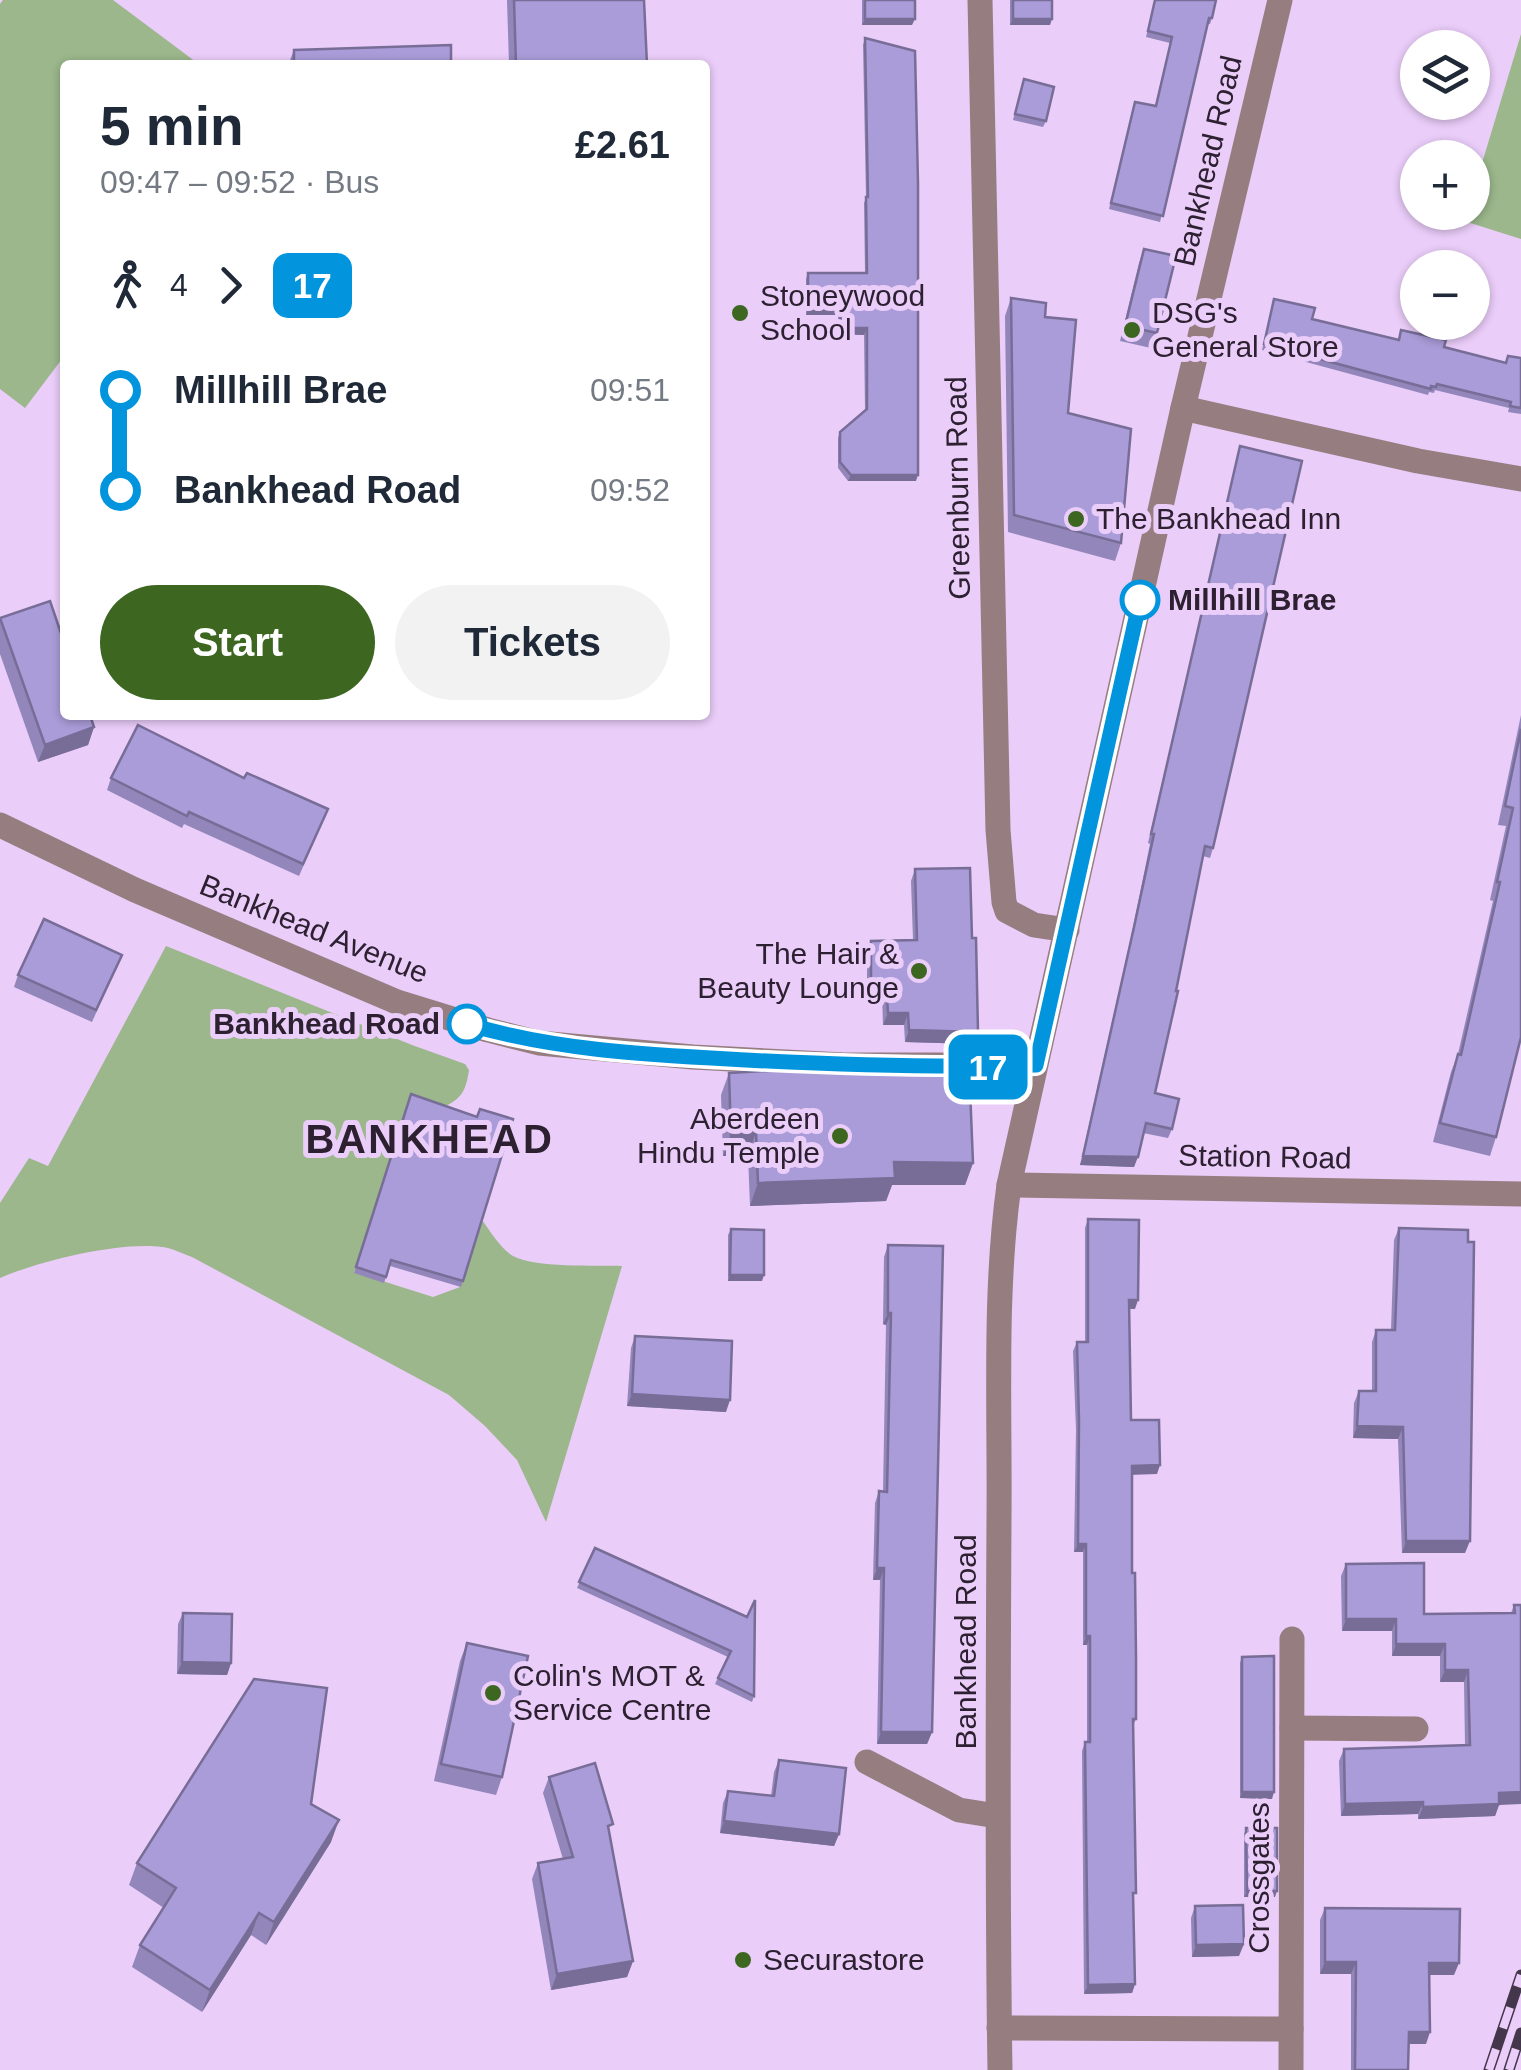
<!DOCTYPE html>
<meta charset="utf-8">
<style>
:root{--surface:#fff;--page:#f2f2f3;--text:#1f2937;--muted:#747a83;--accent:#3d6621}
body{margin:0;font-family:Arial,sans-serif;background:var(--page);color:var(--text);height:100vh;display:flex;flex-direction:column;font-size:38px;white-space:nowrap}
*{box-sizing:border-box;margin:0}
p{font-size:32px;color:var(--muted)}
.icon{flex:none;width:55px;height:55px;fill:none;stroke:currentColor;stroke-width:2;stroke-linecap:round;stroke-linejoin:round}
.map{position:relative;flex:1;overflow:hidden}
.details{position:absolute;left:60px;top:60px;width:650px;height:660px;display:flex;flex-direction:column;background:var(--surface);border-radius:10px;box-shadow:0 2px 8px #0004}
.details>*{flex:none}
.badge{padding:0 20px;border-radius:15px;font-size:35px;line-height:65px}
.controls{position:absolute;left:1400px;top:30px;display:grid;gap:20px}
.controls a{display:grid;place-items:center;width:90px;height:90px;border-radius:50%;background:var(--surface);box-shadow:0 2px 8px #0004;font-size:50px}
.map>.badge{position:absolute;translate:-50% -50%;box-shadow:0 0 0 5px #fff}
.legs{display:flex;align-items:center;gap:15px;height:110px;padding:0 40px;font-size:32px}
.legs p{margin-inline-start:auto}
.headline{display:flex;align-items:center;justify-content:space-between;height:170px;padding:0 40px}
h1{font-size:55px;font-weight:600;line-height:75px}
.primary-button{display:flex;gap:20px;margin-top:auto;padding:20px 40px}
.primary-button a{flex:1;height:115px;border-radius:60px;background:var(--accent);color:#fff;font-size:40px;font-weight:600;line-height:115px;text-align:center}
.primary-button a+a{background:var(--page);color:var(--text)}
ul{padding:0 40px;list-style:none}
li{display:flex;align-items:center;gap:35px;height:100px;font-size:38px}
li i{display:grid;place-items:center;width:15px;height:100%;margin:0 12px;background:currentColor}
li i::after{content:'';width:25px;height:25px;margin:-12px;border:8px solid;border-radius:50%;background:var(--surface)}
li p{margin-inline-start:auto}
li:first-child i{background:linear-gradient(#0000 50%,currentColor 0)}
li:last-child i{background:linear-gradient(currentColor 50%,#0000 0)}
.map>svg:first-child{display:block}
.green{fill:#9bb78b}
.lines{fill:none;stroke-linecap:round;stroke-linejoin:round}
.minor{stroke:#967d7f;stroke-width:25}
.rail-casing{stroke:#44364b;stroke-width:11}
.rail{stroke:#eacdf9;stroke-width:8;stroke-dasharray:22;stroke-linecap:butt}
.wall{fill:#9286ba}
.shaded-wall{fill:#776d97}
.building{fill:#aa9cd8;stroke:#776d97;stroke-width:2.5}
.line-1-casing{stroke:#fff;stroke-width:22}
.line-1{stroke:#0295dd;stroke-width:15}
.poi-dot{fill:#3d6621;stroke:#eacdf9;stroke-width:4}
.stop-1-dot{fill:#fff;stroke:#0295dd;stroke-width:5}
.labels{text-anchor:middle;stroke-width:10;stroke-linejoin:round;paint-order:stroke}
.street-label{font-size:30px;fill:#2c2031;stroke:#eacdf9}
.poi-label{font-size:30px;fill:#2c2031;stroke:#eacdf9;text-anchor:start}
.stop-label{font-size:30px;font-weight:bold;fill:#2c2031;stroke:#eacdf9;text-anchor:start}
.district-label{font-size:40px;font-weight:bold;letter-spacing:2.5px;fill:#2c2031;stroke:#eacdf9}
</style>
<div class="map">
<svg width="1521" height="2070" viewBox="0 0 1521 2070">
<rect width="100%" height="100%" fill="#eacdf9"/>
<g class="green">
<path d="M 3,0 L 113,0 L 200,65 L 65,65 L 65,355 L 25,408 L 0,389 L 0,4 Z"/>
<path d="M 1521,34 L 1521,239 L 1464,221 L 1467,213 L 1472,212 L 1473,193 Z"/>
<path d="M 166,946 L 412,1045 L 465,1064 L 469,1070 C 465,1095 461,1098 439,1110 L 354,1272 L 433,1297 L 460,1287 L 482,1220 C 490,1231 500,1248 513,1256 C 534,1268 596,1265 622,1266 L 546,1522 L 517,1460 L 485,1426 L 449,1395 L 192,1257 C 183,1254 172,1248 162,1247 C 121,1241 38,1261 0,1278 L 0,1203 L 29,1158 L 48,1166 Z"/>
</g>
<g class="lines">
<g class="minor">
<path d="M 980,0 L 998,830 L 1004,902 L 1007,911 L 1034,925 L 1067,930"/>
<path d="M 1183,408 L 1418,461 L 1521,479"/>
<path d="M 0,825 L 135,890 L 397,1002 L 488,1030 L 539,1043 L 693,1057 L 844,1065 L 1035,1065"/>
<path d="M 1009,1185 L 1521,1194"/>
<path d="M 1292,1728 L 1416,1729"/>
<path d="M 867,1762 L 959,1810 L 997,1816"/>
<path d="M 999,2028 L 1291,2029"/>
<path d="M 1000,2070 C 997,1886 998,1702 999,1517 C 1000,1408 994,1293 1009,1185 L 1183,408 L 1280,0"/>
<path d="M 1291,2070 L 1292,1639"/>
</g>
<defs>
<g id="rail">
<path d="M 1489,2070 L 1521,1975"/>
<path d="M 1509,2070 L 1521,2033"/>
</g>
</defs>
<use href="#rail" class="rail-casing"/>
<use href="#rail" class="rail"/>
</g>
<g class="wall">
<path d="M 507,0 L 644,0 L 647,65 L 509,65 Z"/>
<path d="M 862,0 L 915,0 L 912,25 L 862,25 Z"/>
<path d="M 1010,0 L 1052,0 L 1050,25 L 1010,25 Z"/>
<path d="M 1155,0 L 1216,0 L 1212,18 L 1210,24 L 1208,24 L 1160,222 L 1109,209 L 1133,108 L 1155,106 L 1170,43 L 1146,37 Z"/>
<path d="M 865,38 L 916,481 L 848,481 L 838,468 L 838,438 L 840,432 L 865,411 L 864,335 L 838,334 L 838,315 L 806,315 L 806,279 L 808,273 L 865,273 L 864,203 L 866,198 L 863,45 Z"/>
<path d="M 294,50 L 451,65 L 288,65 Z"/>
<path d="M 1022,85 L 1046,121 L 1043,127 L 1013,120 Z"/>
<path d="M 1144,249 L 1157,333 L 1151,348 L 1120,341 L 1139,263 Z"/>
<path d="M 1011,298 L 1045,317 L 1068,413 L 1121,543 L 1115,561 L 1008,532 L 1005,316 Z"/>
<path d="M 1274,299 L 1312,319 L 1398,340 L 1401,330 L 1444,347 L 1505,363 L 1521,358 L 1521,414 L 1508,412 L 1509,408 L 1435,390 L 1434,393 L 1429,392 L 1428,395 L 1262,350 Z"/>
<path d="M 1240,446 L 1213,848 L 1210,858 L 1203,856 L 1155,1093 L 1172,1129 L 1168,1138 L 1143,1133 L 1134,1167 L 1080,1165 L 1131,937 L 1150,844 L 1148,843 Z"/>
<path d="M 0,618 L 94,727 L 88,745 L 38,762 L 0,654 Z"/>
<path d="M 1521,715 L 1521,1037 L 1496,1137 L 1490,1156 L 1433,1142 L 1451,1072 L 1458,1054 L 1493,901 L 1490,900 L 1506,826 L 1498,825 Z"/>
<path d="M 111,778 L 323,821 L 299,876 L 184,824 L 182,828 L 107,790 Z"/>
<path d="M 915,869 L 974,1044 L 905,1042 L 904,1025 L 883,1025 L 882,993 L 867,993 L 867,953 L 871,941 L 913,940 L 911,881 Z"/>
<path d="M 122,955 L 92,1022 L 14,987 L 18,975 Z"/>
<path d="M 915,1059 L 965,1089 L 973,1163 L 965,1185 L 892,1185 L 886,1201 L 750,1206 L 748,1155 L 723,1156 L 721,1095 L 729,1073 L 914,1063 Z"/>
<path d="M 411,1094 L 477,1117 L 513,1119 L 461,1287 L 390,1266 L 384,1283 L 354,1273 Z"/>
<path d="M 1088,1219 L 1135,1309 L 1129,1309 L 1131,1420 L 1157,1474 L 1132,1474 L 1132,1573 L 1136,1719 L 1133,1726 L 1133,1902 L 1135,1984 L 1132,1993 L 1084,1994 L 1082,1751 L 1085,1742 L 1087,1742 L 1087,1645 L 1083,1645 L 1083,1552 L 1074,1552 L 1076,1430 L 1073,1351 L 1077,1342 L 1085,1342 L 1085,1228 Z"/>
<path d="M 1399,1228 L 1465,1553 L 1402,1553 L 1398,1439 L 1353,1438 L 1354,1403 L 1359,1391 L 1372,1391 L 1372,1342 L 1376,1330 L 1391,1330 L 1394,1240 Z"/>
<path d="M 731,1229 L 762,1281 L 728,1281 L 728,1235 Z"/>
<path d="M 888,1245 L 932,1732 L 927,1744 L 877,1744 L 880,1580 L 873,1580 L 875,1503 L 879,1491 L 883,1492 L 886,1325 L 883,1324 L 884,1257 Z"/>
<path d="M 635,1336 L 726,1412 L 627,1406 L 631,1348 Z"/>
<path d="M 595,1548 L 747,1617 L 754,1696 L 752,1702 L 715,1684 L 728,1657 L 577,1588 Z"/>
<path d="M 1346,1564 L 1424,1614 L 1511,1613 L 1514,1605 L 1521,1605 L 1499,1805 L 1495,1816 L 1418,1819 L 1418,1814 L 1341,1816 L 1339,1761 L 1344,1749 L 1465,1745 L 1464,1682 L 1440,1682 L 1440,1656 L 1392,1656 L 1392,1631 L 1342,1631 L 1341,1576 Z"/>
<path d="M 183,1613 L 231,1663 L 227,1675 L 177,1674 L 178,1624 Z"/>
<path d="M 467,1643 L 502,1777 L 496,1795 L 434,1781 L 460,1661 Z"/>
<path d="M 1242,1657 L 1272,1799 L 1240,1798 L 1240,1663 Z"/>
<path d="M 779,1760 L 839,1834 L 834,1846 L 720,1833 L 723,1803 L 728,1791 L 771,1796 L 774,1772 Z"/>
<path d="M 549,1777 L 633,1961 L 627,1977 L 551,1990 L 532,1879 L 538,1863 L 563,1859 L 543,1793 Z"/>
<path d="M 311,1804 L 331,1842 L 266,1945 L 251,1935 L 202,2012 L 132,1967 L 140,1945 L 164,1908 L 129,1885 L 137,1863 Z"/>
<path d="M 1246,1828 L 1275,1897 L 1244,1897 L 1244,1834 Z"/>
<path d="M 1195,1906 L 1239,1956 L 1192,1957 L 1191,1918 Z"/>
<path d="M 1325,1908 L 1454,1975 L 1429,1975 L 1426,2044 L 1409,2044 L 1408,2070 L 1351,2070 L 1351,1974 L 1320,1974 L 1320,1920 Z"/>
</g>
<g class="shaded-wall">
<path d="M 865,19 L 915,19 L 912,25 L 862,25 Z"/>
<path d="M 1013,19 L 1052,19 L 1050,25 L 1010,25 Z"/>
<path d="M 808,309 L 840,309 L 838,315 L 806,315 Z"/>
<path d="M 841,328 L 867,328 L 864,335 L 838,334 Z"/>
<path d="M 851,475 L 918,475 L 916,481 L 848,481 Z"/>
<path d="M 94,727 L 88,745 L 38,762 L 45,745 Z"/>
<path d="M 871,981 L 886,981 L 882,993 L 867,993 Z"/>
<path d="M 888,1013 L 908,1013 L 904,1025 L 883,1025 Z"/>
<path d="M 909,1030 L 978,1032 L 974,1044 L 905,1042 Z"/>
<path d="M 756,1132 L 748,1155 L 723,1156 L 731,1134 Z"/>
<path d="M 1083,1156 L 1138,1157 L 1134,1167 L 1080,1165 Z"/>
<path d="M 894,1162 L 973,1163 L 965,1185 L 892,1185 L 886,1201 L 750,1206 L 758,1183 Z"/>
<path d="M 730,1275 L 764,1275 L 762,1281 L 728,1281 Z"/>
<path d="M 1129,1300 L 1138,1300 L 1135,1309 L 1125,1308 Z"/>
<path d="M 888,1313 L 891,1313 L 886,1325 L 883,1324 Z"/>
<path d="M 632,1394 L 730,1400 L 726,1412 L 627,1406 Z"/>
<path d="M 1357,1426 L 1403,1427 L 1398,1439 L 1353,1438 Z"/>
<path d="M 1160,1465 L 1157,1474 L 1128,1475 L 1132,1466 Z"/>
<path d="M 1406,1541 L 1470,1541 L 1465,1553 L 1402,1553 Z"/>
<path d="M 1078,1544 L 1086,1544 L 1083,1552 L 1074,1552 Z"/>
<path d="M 877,1568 L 884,1568 L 880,1580 L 873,1580 Z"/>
<path d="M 1346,1619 L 1396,1619 L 1392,1631 L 1342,1631 Z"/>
<path d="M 1086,1636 L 1090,1636 L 1087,1645 L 1083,1645 Z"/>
<path d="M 1396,1644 L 1445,1644 L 1440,1656 L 1392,1656 Z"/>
<path d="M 182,1662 L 231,1663 L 227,1675 L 177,1674 Z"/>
<path d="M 1445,1670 L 1468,1670 L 1464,1682 L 1440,1682 Z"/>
<path d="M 881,1732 L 932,1732 L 927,1744 L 877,1744 Z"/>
<path d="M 1242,1792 L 1274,1792 L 1272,1799 L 1240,1798 Z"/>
<path d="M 1521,1792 L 1521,1804 L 1499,1805 L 1495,1816 L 1418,1819 L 1423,1807 L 1499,1793 Z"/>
<path d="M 1423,1802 L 1418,1814 L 1341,1816 L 1345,1804 Z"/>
<path d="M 339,1820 L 331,1842 L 266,1945 L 274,1922 Z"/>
<path d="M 724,1821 L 839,1834 L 834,1846 L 720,1833 Z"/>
<path d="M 1247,1891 L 1277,1891 L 1275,1897 L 1244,1897 Z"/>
<path d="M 259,1913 L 251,1935 L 202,2012 L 210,1990 Z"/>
<path d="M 1244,1944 L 1239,1956 L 1192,1957 L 1196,1945 Z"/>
<path d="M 633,1961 L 627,1977 L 551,1990 L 557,1974 Z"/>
<path d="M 1325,1962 L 1356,1962 L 1351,1974 L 1320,1974 Z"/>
<path d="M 1429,1963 L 1459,1963 L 1454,1975 L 1425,1975 Z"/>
<path d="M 1135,1984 L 1132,1993 L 1084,1994 L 1088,1985 Z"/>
<path d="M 1409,2032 L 1430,2032 L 1426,2044 L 1404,2044 Z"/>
</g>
<g class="building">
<path d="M 514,0 L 644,0 L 647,65 L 516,65 Z"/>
<rect x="865" y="0" width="50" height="19"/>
<rect x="1013" y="0" width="39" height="19"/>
<path d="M 1155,0 L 1216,0 L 1212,18 L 1209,18 L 1163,216 L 1111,203 L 1135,102 L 1156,106 L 1172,37 L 1148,31 Z"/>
<path d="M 865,38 L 915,51 L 918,183 L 918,475 L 851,475 L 840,462 L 840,432 L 867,409 L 867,328 L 841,328 L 840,309 L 808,309 L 808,273 L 867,273 L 866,197 L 868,197 Z"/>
<path d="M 451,45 L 451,65 L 294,65 L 294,50 Z"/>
<path d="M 1024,79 L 1054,87 L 1046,121 L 1015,114 Z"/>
<path d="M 1144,249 L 1176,256 L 1157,333 L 1125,326 Z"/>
<path d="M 1011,298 L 1046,303 L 1045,317 L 1076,320 L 1068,413 L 1131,429 L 1121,543 L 1014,515 Z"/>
<path d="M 1274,299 L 1315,308 L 1312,319 L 1399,340 L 1401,330 L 1446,340 L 1444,347 L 1506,363 L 1508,356 L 1521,358 L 1521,408 L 1510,406 L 1511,402 L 1437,384 L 1436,387 L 1431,386 L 1431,389 L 1264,344 Z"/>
<path d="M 1240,446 L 1302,461 L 1213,848 L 1205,846 L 1176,991 L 1178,991 L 1155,1093 L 1179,1099 L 1172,1129 L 1146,1123 L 1138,1157 L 1083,1156 L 1134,927 L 1154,834 L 1151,834 Z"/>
<path d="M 50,601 L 65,645 L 65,715 L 90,715 L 94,727 L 45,745 L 0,618 Z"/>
<path d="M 138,725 L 244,778 L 247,773 L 328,809 L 303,864 L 189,812 L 187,816 L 111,778 Z"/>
<path d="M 1521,729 L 1521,1037 L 1496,1137 L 1440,1123 L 1458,1054 L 1461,1055 L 1500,882 L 1497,882 L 1513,808 L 1505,806 Z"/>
<path d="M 970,868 L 972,938 L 976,938 L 978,1032 L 909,1030 L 908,1013 L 888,1013 L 886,981 L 871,981 L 871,941 L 917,940 L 915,869 Z"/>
<path d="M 44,919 L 122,955 L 96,1010 L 18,975 Z"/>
<path d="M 915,1059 L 938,1059 L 964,1073 L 965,1089 L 970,1089 L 973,1163 L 894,1162 L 895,1178 L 758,1183 L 756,1132 L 731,1134 L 729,1073 L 915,1063 Z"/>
<path d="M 411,1094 L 477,1117 L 480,1109 L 513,1119 L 463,1281 L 391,1260 L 386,1277 L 356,1267 Z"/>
<path d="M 1088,1219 L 1139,1220 L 1138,1300 L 1129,1300 L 1131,1420 L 1159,1420 L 1160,1465 L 1132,1466 L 1132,1573 L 1135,1573 L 1136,1657 L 1136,1719 L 1133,1719 L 1136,1893 L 1133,1893 L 1135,1984 L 1088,1985 L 1085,1742 L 1090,1742 L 1090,1636 L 1086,1636 L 1086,1544 L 1078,1544 L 1079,1421 L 1077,1342 L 1088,1342 Z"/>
<path d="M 1399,1228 L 1468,1230 L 1468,1242 L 1474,1242 L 1470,1541 L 1406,1541 L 1403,1427 L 1357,1426 L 1359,1391 L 1376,1391 L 1376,1330 L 1395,1330 Z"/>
<path d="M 731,1229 L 764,1230 L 764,1275 L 730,1275 Z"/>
<path d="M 888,1245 L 943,1246 L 932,1732 L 881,1732 L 884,1568 L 877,1568 L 879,1491 L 887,1492 L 891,1313 L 888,1313 Z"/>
<path d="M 635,1336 L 732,1341 L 730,1400 L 632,1394 Z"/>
<path d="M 595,1548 L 747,1617 L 755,1600 L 754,1696 L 718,1678 L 731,1651 L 579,1582 Z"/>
<path d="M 1424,1563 L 1424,1614 L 1515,1613 L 1514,1605 L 1521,1605 L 1521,1792 L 1499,1793 L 1499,1804 L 1423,1807 L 1423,1802 L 1345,1804 L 1344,1749 L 1470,1745 L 1468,1670 L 1445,1670 L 1445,1644 L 1396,1644 L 1396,1619 L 1346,1619 L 1346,1564 Z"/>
<path d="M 183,1613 L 232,1614 L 231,1663 L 182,1662 Z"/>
<path d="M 467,1643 L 528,1656 L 502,1777 L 441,1764 Z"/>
<path d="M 1274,1656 L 1274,1792 L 1242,1792 L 1242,1657 Z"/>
<path d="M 254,1679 L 327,1688 L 311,1804 L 339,1820 L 274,1922 L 259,1913 L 210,1990 L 140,1945 L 176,1888 L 137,1863 Z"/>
<path d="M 779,1760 L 846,1768 L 839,1834 L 724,1821 L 728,1791 L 774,1796 Z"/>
<path d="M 595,1763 L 613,1824 L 608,1826 L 633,1961 L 557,1974 L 538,1863 L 573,1857 L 549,1777 Z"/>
<path d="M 1246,1828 L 1277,1828 L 1277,1891 L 1247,1891 Z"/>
<path d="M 1243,1905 L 1244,1944 L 1196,1945 L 1195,1906 Z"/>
<path d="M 1325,1908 L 1460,1909 L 1459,1963 L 1429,1963 L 1430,2032 L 1409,2032 L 1408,2070 L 1355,2070 L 1356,1962 L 1325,1962 Z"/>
</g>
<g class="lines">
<defs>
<path id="line-1" d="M 467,1024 C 557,1051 653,1055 746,1060 C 843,1065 939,1068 1036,1065 L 1140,600"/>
</defs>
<use href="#line-1" class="line-1-casing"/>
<use href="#line-1" class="line-1"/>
</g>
<g class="poi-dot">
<circle cx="740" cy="313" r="10"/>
<circle cx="1132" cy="330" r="10"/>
<circle cx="1076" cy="519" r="10"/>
<circle cx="919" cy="971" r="10"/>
<circle cx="840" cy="1136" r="10"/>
<circle cx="493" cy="1693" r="10"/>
<circle cx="743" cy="1960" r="10"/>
</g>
<g class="stop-1-dot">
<circle cx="1140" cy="600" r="18"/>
<circle cx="467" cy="1024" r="18"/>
</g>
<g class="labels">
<g class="street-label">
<text transform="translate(1208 161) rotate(-77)" y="10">Bankhead Road</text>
<text transform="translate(958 488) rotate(-91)" y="10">Greenburn Road</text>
<text transform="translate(314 929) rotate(22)" y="10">Bankhead Avenue</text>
<text transform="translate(1265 1157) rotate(1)" y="10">Station Road</text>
<text transform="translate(966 1642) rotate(-90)" y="10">Bankhead Road</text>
<text transform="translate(1259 1878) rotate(-90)" y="10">Crossgates</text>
</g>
<g class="poi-label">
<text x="760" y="306">Stoneywood<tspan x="760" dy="34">School</tspan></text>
<text x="1152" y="323">DSG's<tspan x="1152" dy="34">General Store</tspan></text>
<text x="1096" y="529">The Bankhead Inn</text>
<text x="899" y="964" text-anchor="end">The Hair &amp;<tspan x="899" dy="34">Beauty Lounge</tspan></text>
<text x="820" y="1129" text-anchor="end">Aberdeen<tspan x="820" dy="34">Hindu Temple</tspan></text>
<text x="513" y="1686">Colin's MOT &amp;<tspan x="513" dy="34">Service Centre</tspan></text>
<text x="763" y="1970">Securastore</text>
</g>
<g class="stop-label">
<text x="1168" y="610">Millhill Brae</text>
<text x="440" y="1034" text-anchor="end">Bankhead Road</text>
</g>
<g class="district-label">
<text x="430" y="1153">BANKHEAD</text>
</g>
</g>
</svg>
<div class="controls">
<a><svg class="icon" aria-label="layers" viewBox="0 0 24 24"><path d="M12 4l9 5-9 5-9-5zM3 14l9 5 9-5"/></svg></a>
<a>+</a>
<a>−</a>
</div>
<b class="badge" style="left:988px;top:1067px;background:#0295dd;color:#fff">17</b>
<section class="details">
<div class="headline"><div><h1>5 min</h1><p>09:47 – 09:52 · Bus</p></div><b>£2.61</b></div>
<div class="legs"><svg class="icon" aria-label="walk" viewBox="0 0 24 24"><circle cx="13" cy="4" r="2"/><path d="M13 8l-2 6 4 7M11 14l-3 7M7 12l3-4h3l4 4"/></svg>4<svg class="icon" aria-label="forward" viewBox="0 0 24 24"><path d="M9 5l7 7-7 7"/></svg><b class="badge" style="background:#0295dd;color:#fff">17</b></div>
<ul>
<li><i style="color:#0295dd"></i><b>Millhill Brae</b><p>09:51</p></li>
<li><i style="color:#0295dd"></i><b>Bankhead Road</b><p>09:52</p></li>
</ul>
<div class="primary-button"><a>Start</a><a>Tickets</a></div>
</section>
</div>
